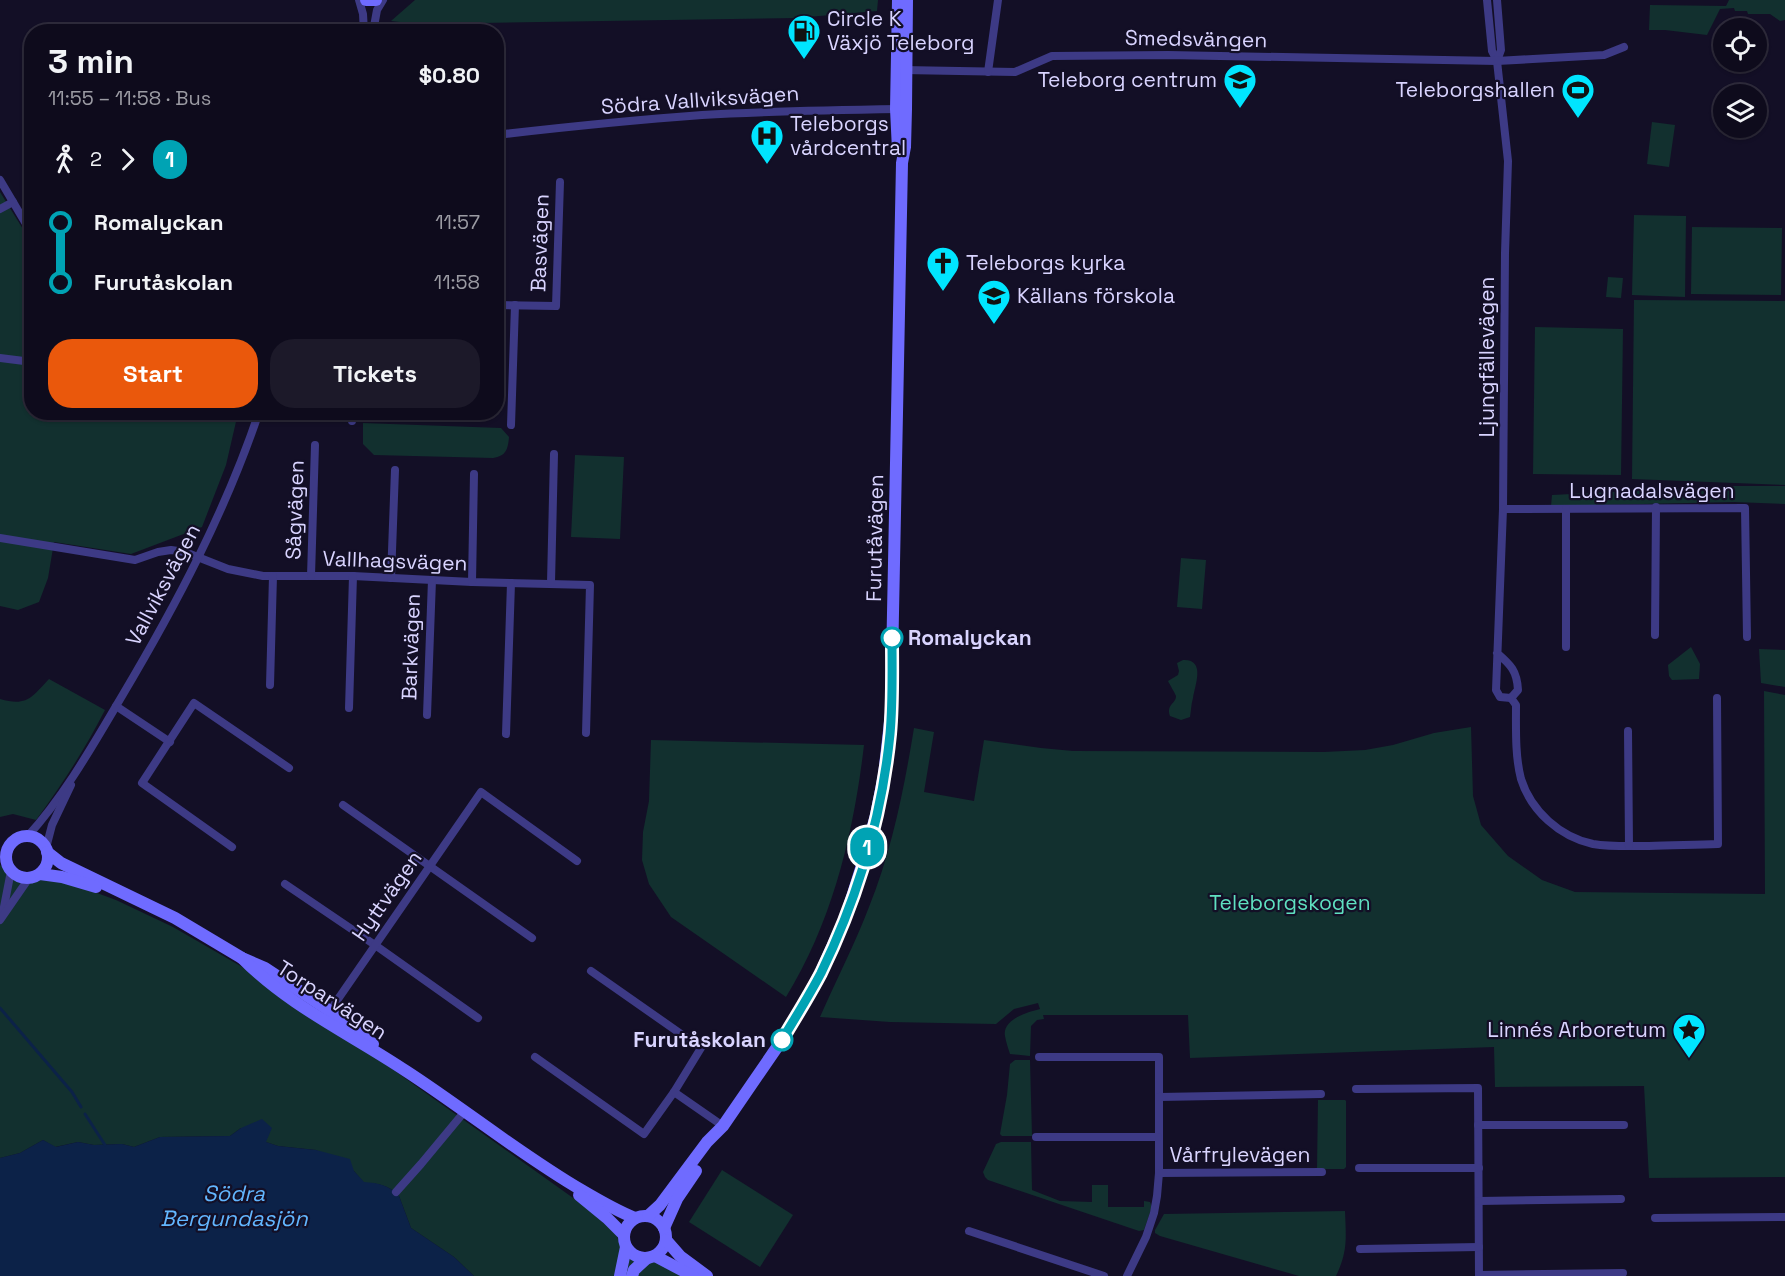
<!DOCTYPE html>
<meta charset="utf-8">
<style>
:root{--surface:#0e0b1c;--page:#1c1929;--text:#f1f3f6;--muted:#9b9ba3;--line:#2e2b3b;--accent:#ea580c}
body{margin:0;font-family:"Space Grotesk",sans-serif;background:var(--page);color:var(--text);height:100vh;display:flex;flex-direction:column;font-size:22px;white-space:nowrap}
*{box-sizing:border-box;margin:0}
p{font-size:20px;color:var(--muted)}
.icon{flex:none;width:33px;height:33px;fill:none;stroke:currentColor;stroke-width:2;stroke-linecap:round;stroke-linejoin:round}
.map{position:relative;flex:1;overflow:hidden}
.sheet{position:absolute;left:24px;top:24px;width:480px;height:396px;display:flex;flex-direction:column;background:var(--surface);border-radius:24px;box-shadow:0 2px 4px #0004,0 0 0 2px var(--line)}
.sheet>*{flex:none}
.badge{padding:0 12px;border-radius:20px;font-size:21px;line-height:39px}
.tools{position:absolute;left:1713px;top:18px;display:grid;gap:12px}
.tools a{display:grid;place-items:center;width:54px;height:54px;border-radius:50%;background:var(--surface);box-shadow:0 2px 4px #0004,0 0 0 2px var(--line);font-size:30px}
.map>.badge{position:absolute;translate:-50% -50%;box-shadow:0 0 0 3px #fff}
.legs{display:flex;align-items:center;gap:9px;height:66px;padding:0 24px;font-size:20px}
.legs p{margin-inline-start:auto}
.overview{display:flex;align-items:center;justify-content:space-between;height:102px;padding:0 24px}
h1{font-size:33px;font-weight:800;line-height:45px}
.button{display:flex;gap:12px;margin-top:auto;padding:12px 24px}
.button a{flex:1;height:69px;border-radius:24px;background:var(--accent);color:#fff;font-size:24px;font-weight:800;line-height:69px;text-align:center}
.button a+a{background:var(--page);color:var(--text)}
ul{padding:0 24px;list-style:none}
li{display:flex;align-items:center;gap:21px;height:60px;font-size:22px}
li i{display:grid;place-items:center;width:9px;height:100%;margin:0 8px;background:currentColor}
li i::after{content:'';width:15px;height:15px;margin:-8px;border:4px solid;border-radius:50%;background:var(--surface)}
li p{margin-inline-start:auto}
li:first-child i{background:linear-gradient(#0000 50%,currentColor 0)}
li:last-child i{background:linear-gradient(currentColor 50%,#0000 0)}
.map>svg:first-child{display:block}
.green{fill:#12302f}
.water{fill:#0c2248}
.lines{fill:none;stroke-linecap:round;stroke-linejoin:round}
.stream{stroke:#0c2248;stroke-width:3}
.street{stroke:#3d3a85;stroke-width:8}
.secondary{stroke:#6f6bff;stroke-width:12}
.line-1-casing{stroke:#fff;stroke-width:14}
.line-1{stroke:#00a3b4;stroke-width:9}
.stop-1-dot{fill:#fff;stroke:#00a3b4;stroke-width:3}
.labels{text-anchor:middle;stroke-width:4.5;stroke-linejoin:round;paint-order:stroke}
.poi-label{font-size:21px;fill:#d9d4ff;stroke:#130f26;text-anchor:start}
.street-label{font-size:21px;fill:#d9d4ff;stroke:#130f26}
.stop-label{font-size:21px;font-weight:bold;fill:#d9d4ff;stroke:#130f26;text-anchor:start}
.park-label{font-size:21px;fill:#5fe0c0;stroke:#130f26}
.water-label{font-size:22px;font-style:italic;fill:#62b6ff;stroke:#130f26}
</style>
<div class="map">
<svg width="1785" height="1276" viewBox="0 0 1785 1276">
<rect width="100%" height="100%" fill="#130f26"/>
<g class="green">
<path d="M 415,0 L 878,0 L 877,11 L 796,18 L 417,24 L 391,21 Z"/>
<path d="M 1729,0 L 1785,0 L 1785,20 L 1780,21 L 1770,14 L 1748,14 L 1747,11 L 1735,11 L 1734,8 L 1720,9 L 1707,35 L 1665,30 L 1649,30 L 1650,5 L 1726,6 Z"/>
<path d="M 1652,122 L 1675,125 L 1669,167 L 1647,164 Z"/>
<path d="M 0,192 L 31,242 L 32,412 L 238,413 L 226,465 L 202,527 L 131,554 L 54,542 L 48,578 L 39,602 L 18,610 L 0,606 Z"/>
<path d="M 1634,215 L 1686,216 L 1685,297 L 1632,295 Z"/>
<path d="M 1692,227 L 1782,228 L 1781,295 L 1691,294 Z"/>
<path d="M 1608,277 L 1623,278 L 1621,298 L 1606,297 Z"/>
<path d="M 1634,300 L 1785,301 L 1785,485 L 1632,479 Z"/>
<path d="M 1535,327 L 1623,329 L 1621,475 L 1533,474 Z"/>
<path d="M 363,423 L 501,428 L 509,437 C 508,449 506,456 493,458 L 374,455 L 363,444 Z"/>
<path d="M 575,455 L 624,457 L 620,539 L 571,537 Z"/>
<path d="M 1731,486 L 1785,486 L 1785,504 L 1734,502 L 1551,506 L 1552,495 Z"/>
<path d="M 1181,558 L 1206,560 L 1202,609 L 1177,607 Z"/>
<path d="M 1691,647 L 1700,664 L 1699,679 L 1672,680 L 1669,676 L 1668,665 Z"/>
<path d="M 1759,649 L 1785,650 L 1785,687 L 1761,683 Z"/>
<path d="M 1183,660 C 1206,659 1195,685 1193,698 C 1191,705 1191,711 1190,717 L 1181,720 L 1170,716 C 1166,704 1176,704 1176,696 C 1175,693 1170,685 1168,681 L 1178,675 L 1179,671 L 1177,663 Z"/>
<path d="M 49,679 L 105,710 C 85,749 62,785 36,820 L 13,814 L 0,817 L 0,699 C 27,707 32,697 49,679 Z"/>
<path d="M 1764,691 L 1785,695 L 1785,1177 L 1649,1178 L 1644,1086 L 1495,1087 L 1494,1047 L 1190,1058 L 1188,1015 L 1043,1015 L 1044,1019 L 1037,1020 L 1031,1026 L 1030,1056 L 1010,1054 C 1008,1048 1006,1042 1005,1036 C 1002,1019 1028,1012 1040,1009 L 1038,1003 L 1014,1009 L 996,1024 L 890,1022 L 820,1017 C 836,980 855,944 869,907 C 892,850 904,789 914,728 L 934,732 L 924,792 L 974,801 L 984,740 L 1041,748 L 1073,751 L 1324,752 L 1365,750 L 1393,745 L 1434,733 L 1471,727 L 1473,796 L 1481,825 L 1508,856 L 1542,880 L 1575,892 L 1765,894 Z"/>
<path d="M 651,740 L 864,745 C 854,831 833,921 786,997 L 671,917 L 649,884 L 642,860 L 643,832 L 649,801 Z"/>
<path d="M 0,865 L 18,881 L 30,883 L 43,878 L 59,879 L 116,900 L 173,927 L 244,968 L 395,1071 L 583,1205 L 616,1234 L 622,1248 L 627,1255 L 634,1260 L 657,1262 L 683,1276 L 474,1276 L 454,1257 L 411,1228 L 399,1196 C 388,1185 379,1183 364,1183 L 354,1171 L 316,1150 L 278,1146 L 266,1142 L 241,1128 L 230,1136 L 160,1137 L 134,1147 L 122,1144 L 94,1145 L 78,1142 L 55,1147 L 43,1140 L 20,1153 L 0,1158 Z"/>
<path d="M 1015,1060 L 1030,1060 L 1032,1136 L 1002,1136 L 1000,1134 L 1007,1095 L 1010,1064 Z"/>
<path d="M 1318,1100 L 1345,1100 L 1346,1101 L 1346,1167 L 1344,1169 L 1317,1169 Z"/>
<path d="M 1001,1142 L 1031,1142 L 1032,1190 L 1060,1201 L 1092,1202 L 1092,1185 L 1108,1185 L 1108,1207 L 1144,1207 L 1144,1201 L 1150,1202 L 1152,1207 L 1144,1230 L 1139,1231 L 988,1180 L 985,1177 L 983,1172 L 996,1144 Z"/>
<path d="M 722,1170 L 793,1215 L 760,1267 L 689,1222 Z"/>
<path d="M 1345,1211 C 1346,1238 1348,1251 1336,1276 L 1299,1276 L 1160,1236 L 1155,1233 L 1155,1230 L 1164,1214 Z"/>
</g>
<path class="water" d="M 262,1119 L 272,1128 L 266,1142 L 278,1146 L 316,1150 L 350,1159 L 354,1171 L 364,1182 C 379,1183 388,1185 399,1196 L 411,1228 L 454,1257 L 474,1276 L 0,1276 L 0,1158 L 20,1153 L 43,1140 L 56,1147 L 78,1142 L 94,1145 L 122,1144 L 134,1147 L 160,1137 L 230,1136 L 241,1128 Z"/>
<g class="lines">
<g class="stream">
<path d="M 0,1008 L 72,1092 L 81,1107"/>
<path d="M 85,1114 L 105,1145"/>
</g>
<g class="street">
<path d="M 359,0 L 363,14 L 364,32"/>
<path d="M 1487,0 L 1492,51 L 1497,61 L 1508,161 L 1505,253 L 1503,509 L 1496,690 L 1500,697 L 1511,698 L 1518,690 C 1517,671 1511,665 1497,653"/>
<path d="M 1497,0 L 1501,50 L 1497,61"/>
<path d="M 373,32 L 377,10 L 383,0"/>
<path d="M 903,70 L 1015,72 L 1052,56 L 1168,55 L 1497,61 L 1604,55 L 1624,47"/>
<path d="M 988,72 L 998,0"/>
<path d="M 496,135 C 565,127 634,120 702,115 C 768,111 834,110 900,109"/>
<path d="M 0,180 L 32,234"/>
<path d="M 0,209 L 13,202"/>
<path d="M 496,305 L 556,306 L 560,182"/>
<path d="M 0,358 L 32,362"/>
<path d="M 431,414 L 431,412"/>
<path d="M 352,421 L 352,412"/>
<path d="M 511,425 L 515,305"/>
<path d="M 1503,509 L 1745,508 L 1747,637"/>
<path d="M 1566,509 L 1566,647"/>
<path d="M 0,538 L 135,560 L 158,552 L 171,550 L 185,552 L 228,569 L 263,576 L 353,576 L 472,582 L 590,585 L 586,733"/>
<path d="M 311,576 L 315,445"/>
<path d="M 391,578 L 395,470"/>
<path d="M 472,582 L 474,474"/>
<path d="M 551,583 L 554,454"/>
<path d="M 1655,635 L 1656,507"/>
<path d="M 270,685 L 273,576"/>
<path d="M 1511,698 L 1516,705 C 1516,729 1515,756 1521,779 C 1531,811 1560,837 1593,844 C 1611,847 1631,846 1649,846 C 1672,845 1695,845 1718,844 L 1717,698"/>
<path d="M 116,706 L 170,742"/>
<path d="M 349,708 L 353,576"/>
<path d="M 427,715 L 432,580"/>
<path d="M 1628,731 L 1629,846"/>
<path d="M 506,734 L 511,583"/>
<path d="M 343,805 L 532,938"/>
<path d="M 27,837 C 65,795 93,745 122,696 C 176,605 225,513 259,412"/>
<path d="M 232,847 L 142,783 L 194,703 L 289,768"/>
<path d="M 46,848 L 52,825 L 71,785"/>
<path d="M 285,884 L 375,945 L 478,1018"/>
<path d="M 3,912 L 11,871"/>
<path d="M 0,920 L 29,878"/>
<path d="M 327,1015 L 481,792 L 577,861"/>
<path d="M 535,1057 L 644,1134 L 674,1092 L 701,1048 L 591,971"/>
<path d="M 1039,1057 L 1159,1057 L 1159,1173 L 1157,1196 L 1154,1213 L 1146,1237 L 1127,1276"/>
<path d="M 1356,1089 L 1478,1088 L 1479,1276"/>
<path d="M 674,1092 L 723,1126"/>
<path d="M 1159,1097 L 1321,1094"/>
<path d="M 1478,1125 L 1624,1125"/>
<path d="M 1036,1137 L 1158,1137"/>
<path d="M 1359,1168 L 1479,1168"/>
<path d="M 1159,1173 L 1322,1172"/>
<path d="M 396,1192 L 421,1164 L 465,1111"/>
<path d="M 1479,1201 L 1621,1199"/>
<path d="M 1655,1218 L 1785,1217"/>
<path d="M 969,1231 L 1104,1276"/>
<path d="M 1360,1249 L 1479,1247"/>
<path d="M 1479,1275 L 1623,1273"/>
</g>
<g class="secondary">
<path d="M 366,0 L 376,0"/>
<path d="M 898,150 L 896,109 L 898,0"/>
<circle cx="27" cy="857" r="21"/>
<path d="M 47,852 L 61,863 L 175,918 L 242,958 L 265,968 L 330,1011 L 373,1044"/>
<path d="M 40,874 L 62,877 L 96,887"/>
<path d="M 242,958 C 289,1006 351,1034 406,1071 C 466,1110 521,1155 583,1191 C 600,1201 617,1211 635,1218"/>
<path d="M 579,1195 L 607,1218 L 624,1235"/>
<circle cx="645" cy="1237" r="21"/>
<path d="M 648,1216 L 660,1205 L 707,1142 L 723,1126 L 782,1040 L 803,1005 L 820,974 L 846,916 L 863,862 L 876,815 L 884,775 L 891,713 L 902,163 L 905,147 L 906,109 L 907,0"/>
<path d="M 664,1228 L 677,1199 L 696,1171"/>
<path d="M 666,1240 L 680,1256 L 707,1276"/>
<path d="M 655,1256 L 693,1276"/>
<path d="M 620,1276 L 626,1247"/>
<path d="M 632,1276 L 634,1270 L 647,1258"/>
</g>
</g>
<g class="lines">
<defs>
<path id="line-1" d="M 782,1040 C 795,1018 809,996 821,973 C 857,899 882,816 890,734 C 893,702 892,670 892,638"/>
</defs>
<use href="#line-1" class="line-1-casing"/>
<use href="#line-1" class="line-1"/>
</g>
<defs>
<symbol id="fuel-pin" viewBox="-11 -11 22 30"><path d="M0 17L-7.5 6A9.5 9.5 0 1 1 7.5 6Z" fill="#00e5ff" stroke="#130f26"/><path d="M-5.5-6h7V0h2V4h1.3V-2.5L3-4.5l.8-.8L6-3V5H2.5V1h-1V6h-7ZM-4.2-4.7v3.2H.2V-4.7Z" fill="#111"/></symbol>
<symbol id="school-pin" viewBox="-11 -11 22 30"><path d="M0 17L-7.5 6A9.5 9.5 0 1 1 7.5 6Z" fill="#00e5ff" stroke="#130f26"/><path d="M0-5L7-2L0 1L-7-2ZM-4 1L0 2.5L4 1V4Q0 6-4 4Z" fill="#111"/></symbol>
<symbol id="stadium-pin" viewBox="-11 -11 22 30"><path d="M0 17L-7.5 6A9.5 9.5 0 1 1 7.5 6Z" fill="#00e5ff" stroke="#130f26"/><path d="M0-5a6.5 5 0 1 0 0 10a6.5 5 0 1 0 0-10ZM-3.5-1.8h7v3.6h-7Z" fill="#111"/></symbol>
<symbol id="hospital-pin" viewBox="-11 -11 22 30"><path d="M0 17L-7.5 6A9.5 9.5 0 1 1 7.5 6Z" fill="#00e5ff" stroke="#130f26"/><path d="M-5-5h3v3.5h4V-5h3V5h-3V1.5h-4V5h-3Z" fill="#111"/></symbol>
<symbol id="church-pin" viewBox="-11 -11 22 30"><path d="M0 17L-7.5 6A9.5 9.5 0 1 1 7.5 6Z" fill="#00e5ff" stroke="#130f26"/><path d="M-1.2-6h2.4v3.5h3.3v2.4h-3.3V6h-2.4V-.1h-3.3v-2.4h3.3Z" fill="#111"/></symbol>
<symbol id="sight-pin" viewBox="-11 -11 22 30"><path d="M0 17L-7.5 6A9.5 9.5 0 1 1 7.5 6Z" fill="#00e5ff" stroke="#130f26"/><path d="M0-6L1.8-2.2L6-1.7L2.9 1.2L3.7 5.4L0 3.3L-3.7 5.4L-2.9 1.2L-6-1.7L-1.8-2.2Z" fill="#111"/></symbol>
</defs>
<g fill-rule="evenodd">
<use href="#fuel-pin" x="785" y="12" width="38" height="52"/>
<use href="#school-pin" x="1221" y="61" width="38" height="52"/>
<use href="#stadium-pin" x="1559" y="71" width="38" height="52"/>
<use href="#hospital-pin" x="748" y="117" width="38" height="52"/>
<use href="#church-pin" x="924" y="244" width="38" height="52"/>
<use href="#school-pin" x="975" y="277" width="38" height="52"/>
<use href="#sight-pin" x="1670" y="1011" width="38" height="52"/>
</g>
<g class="stop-1-dot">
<circle cx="892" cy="638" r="10"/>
<circle cx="782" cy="1040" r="10"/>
</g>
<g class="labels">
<g class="poi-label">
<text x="827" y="26">Circle K<tspan x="827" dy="24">Växjö Teleborg</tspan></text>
<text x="1217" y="87" text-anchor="end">Teleborg centrum</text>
<text x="1555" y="97" text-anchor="end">Teleborgshallen</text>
<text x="790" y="131">Teleborgs<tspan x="790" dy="24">vårdcentral</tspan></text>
<text x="966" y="270">Teleborgs kyrka</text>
<text x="1017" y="303">Källans förskola</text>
<text x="1666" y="1037" text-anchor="end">Linnés Arboretum</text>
</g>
<g class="street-label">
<text transform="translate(1196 39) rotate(1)" y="7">Smedsvängen</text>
<text transform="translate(700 100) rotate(-4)" y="7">Södra Vallviksvägen</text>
<text transform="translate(540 243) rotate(-88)" y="7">Basvägen</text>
<text transform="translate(1487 357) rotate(-90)" y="7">Ljungfällevägen</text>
<text x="1652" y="498">Lugnadalsvägen</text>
<text transform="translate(295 510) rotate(-88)" y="7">Sågvägen</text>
<text transform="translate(875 538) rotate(-89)" y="7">Furutåvägen</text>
<text transform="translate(395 561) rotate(2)" y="7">Vallhagsvägen</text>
<text transform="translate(163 585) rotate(-62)" y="7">Vallviksvägen</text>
<text transform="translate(411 647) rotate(-88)" y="7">Barkvägen</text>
<text transform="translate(387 896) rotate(-55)" y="7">Hyttvägen</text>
<text transform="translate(332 1000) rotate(33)" y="7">Torparvägen</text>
<text x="1240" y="1162">Vårfrylevägen</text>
</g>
<g class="stop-label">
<text x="908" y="645">Romalyckan</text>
<text x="766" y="1047" text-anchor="end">Furutåskolan</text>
</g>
<g class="park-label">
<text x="1290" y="910">Teleborgskogen</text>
</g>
<g class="water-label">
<text x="234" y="1201">Södra<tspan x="234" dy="25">Bergundasjön</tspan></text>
</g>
</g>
</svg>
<div class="tools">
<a><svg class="icon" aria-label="locate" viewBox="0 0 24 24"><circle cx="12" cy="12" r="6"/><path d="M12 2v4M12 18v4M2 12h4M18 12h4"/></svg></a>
<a><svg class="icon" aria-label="layers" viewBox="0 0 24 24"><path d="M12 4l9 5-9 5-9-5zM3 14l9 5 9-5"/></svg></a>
</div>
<b class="badge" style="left:867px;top:847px;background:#00a3b4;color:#fff">1</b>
<section class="sheet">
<div class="overview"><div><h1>3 min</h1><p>11:55 – 11:58 · Bus</p></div><b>$0.80</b></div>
<div class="legs"><svg class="icon" aria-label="walk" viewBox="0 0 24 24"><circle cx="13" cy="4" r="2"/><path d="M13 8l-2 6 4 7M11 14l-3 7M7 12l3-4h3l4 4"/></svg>2<svg class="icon" aria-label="forward" viewBox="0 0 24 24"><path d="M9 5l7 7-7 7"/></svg><b class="badge" style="background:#00a3b4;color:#fff">1</b></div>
<ul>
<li><i style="color:#00a3b4"></i><b>Romalyckan</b><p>11:57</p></li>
<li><i style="color:#00a3b4"></i><b>Furutåskolan</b><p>11:58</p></li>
</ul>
<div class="button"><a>Start</a><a>Tickets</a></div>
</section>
</div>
